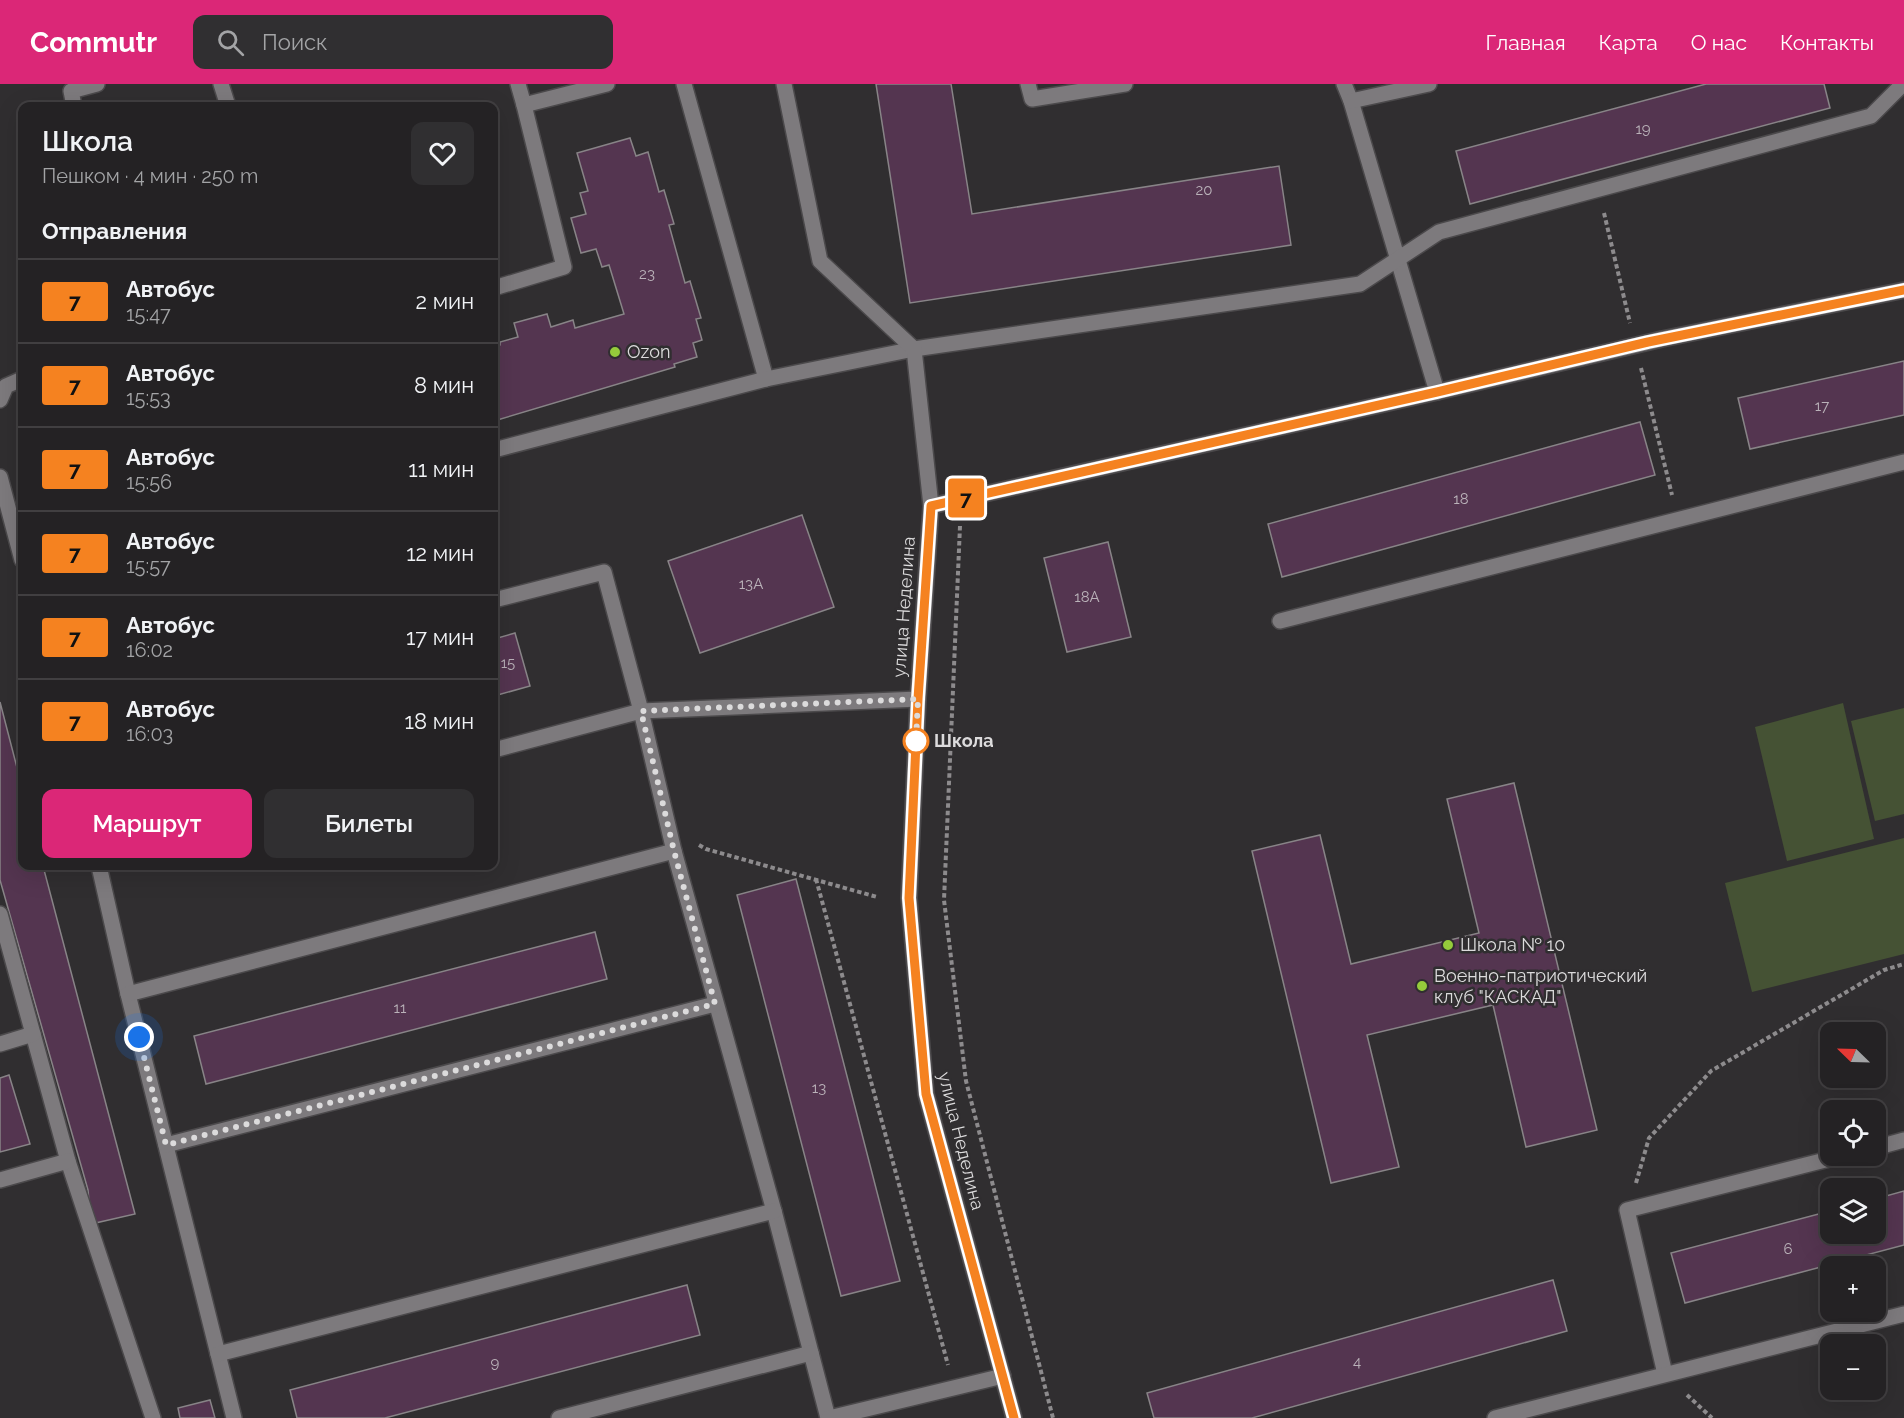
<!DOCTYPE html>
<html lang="ru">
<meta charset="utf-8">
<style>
:root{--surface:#242224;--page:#302f31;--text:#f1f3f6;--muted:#a3a4a6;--line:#413f41;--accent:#db2777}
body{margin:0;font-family:Raleway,sans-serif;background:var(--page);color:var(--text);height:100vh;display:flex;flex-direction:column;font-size:22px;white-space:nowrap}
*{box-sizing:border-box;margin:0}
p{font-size:20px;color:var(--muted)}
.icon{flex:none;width:33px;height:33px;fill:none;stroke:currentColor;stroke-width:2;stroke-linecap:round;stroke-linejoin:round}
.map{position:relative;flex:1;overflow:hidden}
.sheet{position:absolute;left:18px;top:18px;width:480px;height:768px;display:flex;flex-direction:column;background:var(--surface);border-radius:12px;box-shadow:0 6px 24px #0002,0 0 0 2px var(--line)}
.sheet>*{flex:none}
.badge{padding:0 12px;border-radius:4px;font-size:21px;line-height:39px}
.needle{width:39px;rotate:293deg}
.fabs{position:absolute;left:1820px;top:938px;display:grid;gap:12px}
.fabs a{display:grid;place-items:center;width:66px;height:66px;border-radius:12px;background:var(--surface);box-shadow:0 6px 24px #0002,0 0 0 2px var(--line);font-size:30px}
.you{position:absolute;width:30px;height:30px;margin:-15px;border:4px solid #fff;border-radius:50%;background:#1a73e8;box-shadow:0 0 0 9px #1a73e833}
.map>.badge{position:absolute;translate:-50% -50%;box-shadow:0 0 0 3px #fff}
h2{padding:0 24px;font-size:22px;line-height:54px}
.round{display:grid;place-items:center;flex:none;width:63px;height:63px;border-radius:12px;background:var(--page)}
.headline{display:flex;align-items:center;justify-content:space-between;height:102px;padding:0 24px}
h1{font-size:28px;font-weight:600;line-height:45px}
.action{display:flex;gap:12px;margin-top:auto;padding:12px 24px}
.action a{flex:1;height:69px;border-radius:12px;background:var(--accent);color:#fff;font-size:24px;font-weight:600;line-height:69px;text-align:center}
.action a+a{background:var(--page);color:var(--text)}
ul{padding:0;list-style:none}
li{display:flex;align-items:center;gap:18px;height:84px;padding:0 24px;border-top:2px solid var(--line)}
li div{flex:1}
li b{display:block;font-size:22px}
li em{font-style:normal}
li .badge{min-width:66px;font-weight:700;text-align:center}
header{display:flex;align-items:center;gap:36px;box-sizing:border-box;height:84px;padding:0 30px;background:var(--accent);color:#fff}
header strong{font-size:28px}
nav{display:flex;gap:33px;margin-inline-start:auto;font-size:21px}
.search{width:420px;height:54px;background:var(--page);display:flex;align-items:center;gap:15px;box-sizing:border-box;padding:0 21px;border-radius:12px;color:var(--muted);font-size:22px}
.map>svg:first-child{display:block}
.green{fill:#455234}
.building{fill:#543550;stroke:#888487;stroke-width:1.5}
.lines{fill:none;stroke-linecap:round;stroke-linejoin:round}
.service-casing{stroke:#4b494b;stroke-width:18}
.minor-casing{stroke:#4b494b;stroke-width:18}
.tertiary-casing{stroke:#4b494b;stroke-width:18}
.path{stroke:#8d8b8d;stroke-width:4;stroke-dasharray:4.5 3;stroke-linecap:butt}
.service{stroke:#7d7a7d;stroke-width:15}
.minor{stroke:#7d7a7d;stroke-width:15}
.tertiary{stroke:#7d7a7d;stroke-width:15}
.line-casing{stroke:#fff;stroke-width:14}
.line{stroke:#f58220;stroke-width:9}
.walk{stroke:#dcdbdc;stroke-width:6;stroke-dasharray:0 10.8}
.poi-dot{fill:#95cc3b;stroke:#302e30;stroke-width:2}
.stop-dot{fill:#fff;stroke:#f58220;stroke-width:3}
.labels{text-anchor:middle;stroke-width:5;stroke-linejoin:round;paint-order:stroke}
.number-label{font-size:15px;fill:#bab2b9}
.poi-label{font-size:18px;fill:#dcdbdc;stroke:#302e30;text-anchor:start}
.street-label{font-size:18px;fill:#dcdbdc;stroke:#302e30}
.stop-label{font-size:18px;font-weight:bold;fill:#dcdbdc;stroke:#302e30;text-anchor:start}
</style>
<header>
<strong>Commutr</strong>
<div class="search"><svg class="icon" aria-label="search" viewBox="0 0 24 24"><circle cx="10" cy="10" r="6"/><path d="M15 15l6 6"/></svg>Поиск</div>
<nav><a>Главная</a><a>Карта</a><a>О нас</a><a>Контакты</a></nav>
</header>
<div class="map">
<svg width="1904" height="1334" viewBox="0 0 1904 1334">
<rect width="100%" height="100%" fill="#302e30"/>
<g class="green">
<path d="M 1843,619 L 1874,755 L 1787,777 L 1755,643 Z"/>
<path d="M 1904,624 L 1904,730 L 1875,737 L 1851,637 Z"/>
<path d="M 1904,754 L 1904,870 L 1752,908 L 1725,799 Z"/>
</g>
<g class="building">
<path d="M 876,0 L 951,0 L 972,130 L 1279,82 L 1291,161 L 910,219 Z"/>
<path d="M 1706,0 L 1824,0 L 1830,24 L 1470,120 L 1456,67 Z"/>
<path d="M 630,54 L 636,72 L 648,68 L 659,108 L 664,106 L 674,140 L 669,141 L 685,199 L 690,197 L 701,234 L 696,235 L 702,256 L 693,259 L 697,273 L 674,280 L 675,283 L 494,337 L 494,263 L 500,261 L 500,258 L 518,253 L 514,239 L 547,230 L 551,243 L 573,236 L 575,244 L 624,230 L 609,181 L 602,183 L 596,165 L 581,169 L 571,134 L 586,130 L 580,109 L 588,107 L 577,69 Z"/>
<path d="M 1904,277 L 1904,331 L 1750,365 L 1738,314 Z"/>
<path d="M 1640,338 L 1655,391 L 1282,493 L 1268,440 Z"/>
<path d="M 802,431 L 834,523 L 700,569 L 668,477 Z"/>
<path d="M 1108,458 L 1131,553 L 1067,568 L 1044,474 Z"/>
<path d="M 515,549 L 530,602 L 494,612 L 494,555 Z"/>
<path d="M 0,618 L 22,703 L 22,782 L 43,782 L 135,1130 L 91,1140 L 88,1106 L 0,796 Z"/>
<path d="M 1514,699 L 1597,1046 L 1526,1063 L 1493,921 L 1367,951 L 1399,1083 L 1331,1099 L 1252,767 L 1320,751 L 1351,880 L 1479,849 L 1447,715 Z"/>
<path d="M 796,795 L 900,1197 L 841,1212 L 737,811 Z"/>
<path d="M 595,848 L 607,895 L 206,1000 L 194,952 Z"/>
<path d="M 9,991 L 30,1060 L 0,1068 L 0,994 Z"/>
<path d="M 1904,1107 L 1904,1161 L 1685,1219 L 1671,1169 L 1830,1127 L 1830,1149 L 1875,1149 L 1875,1115 Z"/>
<path d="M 1553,1196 L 1567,1247 L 1252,1334 L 1154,1334 L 1147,1309 Z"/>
<path d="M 687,1201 L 700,1251 L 385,1334 L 297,1334 L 290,1306 Z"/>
<path d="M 210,1316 L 215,1334 L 180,1334 L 178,1324 Z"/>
</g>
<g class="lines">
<defs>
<g id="service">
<path d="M 221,0 L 228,22"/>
<path d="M 518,0 L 524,21"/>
<path d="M 684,0 L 766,295"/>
<path d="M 1028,0 L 1032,15 L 1125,0"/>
<path d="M 1344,0 L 1351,17 L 1437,308"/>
<path d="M 1351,17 L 1429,0"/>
<path d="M 74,22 L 71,7 L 97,0"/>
<path d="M 494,204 L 564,183 L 524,21 L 607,0"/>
<path d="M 0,316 L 6,302 L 22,295"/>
<path d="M 494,366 L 766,295 L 914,265 L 1360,200 L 1439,148 L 1871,32 L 1903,0"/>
<path d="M 0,393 L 22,476"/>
<path d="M 494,516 L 604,488 L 641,627 L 674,767 L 774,1127 L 828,1334"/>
<path d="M 1280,537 L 1904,378"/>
<path d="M 494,666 L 641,627 L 918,615"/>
<path d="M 99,782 L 128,910 L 234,1334"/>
<path d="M 0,830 L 68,1077 L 153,1334"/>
<path d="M 128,910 L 674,767"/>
<path d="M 0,960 L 33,950"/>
<path d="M 166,1061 L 715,920"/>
<path d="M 1875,1064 L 1904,1056"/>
<path d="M 0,1096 L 68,1077"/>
<path d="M 218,1270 L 774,1127"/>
<path d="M 1665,1290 L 1627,1126 L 1845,1071"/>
<path d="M 559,1334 L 811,1269"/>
<path d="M 829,1334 L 1003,1292"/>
<path d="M 1495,1334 L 1904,1230"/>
</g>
<path id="minor" d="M 784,0 L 820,177 L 914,265 L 931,422 L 1437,308 L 1662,255 L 1904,206"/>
<path id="tertiary" d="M 931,422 L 918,615 L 909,814 L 926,1010 L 1014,1334"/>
</defs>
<use href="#service" class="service-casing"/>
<use href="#minor" class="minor-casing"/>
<use href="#tertiary" class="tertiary-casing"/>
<g class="path">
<path d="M 1604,129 L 1630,239"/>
<path d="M 1641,284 L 1672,411"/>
<path d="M 960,442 L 944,816 L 966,997 L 1053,1334"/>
<path d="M 699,761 L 706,765 L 877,813"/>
<path d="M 816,795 L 948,1281"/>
<path d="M 1636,1099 L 1649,1054 L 1711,987 L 1884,886 L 1904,880"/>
<path d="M 1687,1311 L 1712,1334"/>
</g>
<use href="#service" class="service"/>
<use href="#minor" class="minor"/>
<use href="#tertiary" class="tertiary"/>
</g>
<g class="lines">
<defs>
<path id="line" d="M 1014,1334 L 926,1010 L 909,814 L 918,615 L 931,422 L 1437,308 L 1648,258 L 1904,206"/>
</defs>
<use href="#line" class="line-casing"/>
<use href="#line" class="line"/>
<path class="walk" d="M 139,953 L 166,1061 L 715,920 L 674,767 L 641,627 L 918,615 L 916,657"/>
</g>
<g class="poi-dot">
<circle cx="615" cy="268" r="6"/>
<circle cx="1448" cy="861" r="6"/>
<circle cx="1422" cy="902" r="6"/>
</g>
<circle class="stop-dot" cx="916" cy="657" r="12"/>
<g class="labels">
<g class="number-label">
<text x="1643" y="50">19</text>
<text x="1204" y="111">20</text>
<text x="647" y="195">23</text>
<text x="1822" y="327">17</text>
<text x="1461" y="420">18</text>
<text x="751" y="505">13А</text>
<text x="1087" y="518">18А</text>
<text x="508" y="584">15</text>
<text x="400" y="929">11</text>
<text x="819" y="1009">13</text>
<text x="1788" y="1170">6</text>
<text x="1357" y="1283">4</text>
<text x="495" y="1284">9</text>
</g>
<g class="poi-label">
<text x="627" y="274">Ozon</text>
<text x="1460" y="867">Школа № 10</text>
<text x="1434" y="898">Военно-патриотический<tspan x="1434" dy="21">клуб "КАСКАД"</tspan></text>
</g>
<g class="street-label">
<text transform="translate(904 523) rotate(-86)" y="6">улица Неделина</text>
<text transform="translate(961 1057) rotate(76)" y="6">улица Неделина</text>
</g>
<g class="stop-label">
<text x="934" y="663">Школа</text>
</g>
</g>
</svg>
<div class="fabs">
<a><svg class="needle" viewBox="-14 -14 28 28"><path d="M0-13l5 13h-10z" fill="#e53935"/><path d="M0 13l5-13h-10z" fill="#a3a4a6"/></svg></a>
<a><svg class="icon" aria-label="locate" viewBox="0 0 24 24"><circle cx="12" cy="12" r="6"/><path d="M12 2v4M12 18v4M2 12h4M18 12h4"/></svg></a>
<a><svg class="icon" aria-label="layers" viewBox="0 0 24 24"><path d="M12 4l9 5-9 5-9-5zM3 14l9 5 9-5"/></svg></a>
<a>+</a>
<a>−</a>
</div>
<div class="you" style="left:139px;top:953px"></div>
<b class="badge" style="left:966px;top:414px;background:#f58220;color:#111">7</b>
<section class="sheet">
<div class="headline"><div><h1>Школа</h1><p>Пешком · 4 мин · 250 m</p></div><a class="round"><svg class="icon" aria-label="heart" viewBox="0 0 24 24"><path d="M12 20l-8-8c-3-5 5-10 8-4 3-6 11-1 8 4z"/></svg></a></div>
<h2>Отправления</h2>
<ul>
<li><span class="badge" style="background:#f58220;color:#111">7</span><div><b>Автобус</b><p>15:47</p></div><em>2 мин</em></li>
<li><span class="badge" style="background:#f58220;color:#111">7</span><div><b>Автобус</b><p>15:53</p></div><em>8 мин</em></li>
<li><span class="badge" style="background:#f58220;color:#111">7</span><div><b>Автобус</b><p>15:56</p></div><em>11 мин</em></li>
<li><span class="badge" style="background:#f58220;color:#111">7</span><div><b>Автобус</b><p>15:57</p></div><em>12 мин</em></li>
<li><span class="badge" style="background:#f58220;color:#111">7</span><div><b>Автобус</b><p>16:02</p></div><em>17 мин</em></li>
<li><span class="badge" style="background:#f58220;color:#111">7</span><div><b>Автобус</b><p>16:03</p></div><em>18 мин</em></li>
</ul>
<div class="action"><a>Маршрут</a><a>Билеты</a></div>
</section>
</div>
